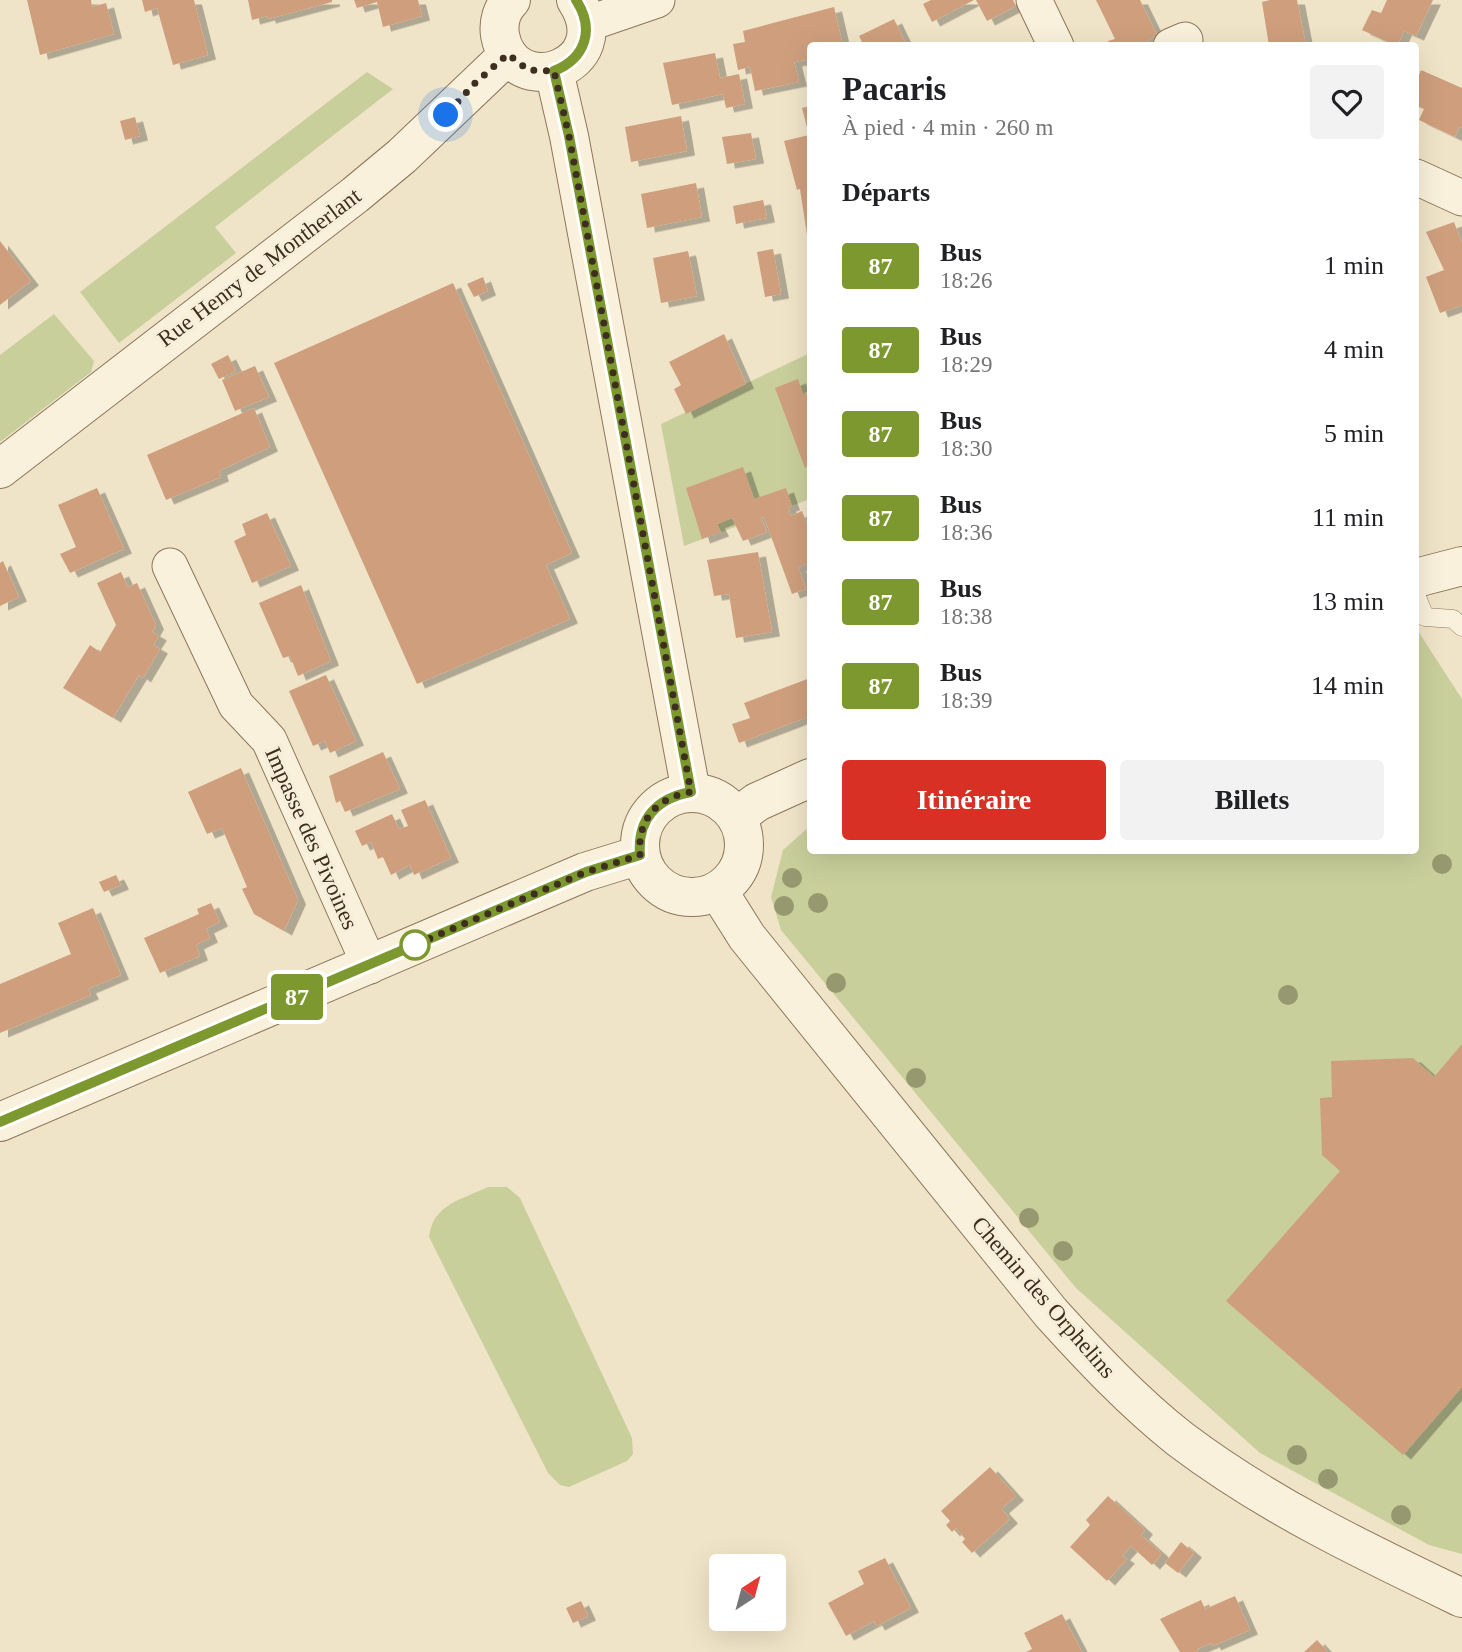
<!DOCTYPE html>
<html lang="fr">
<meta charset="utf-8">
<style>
:root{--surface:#fff;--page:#f2f2f2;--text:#202124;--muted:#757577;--accent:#d93025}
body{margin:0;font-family:"Times New Roman",serif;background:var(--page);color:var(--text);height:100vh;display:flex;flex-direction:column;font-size:26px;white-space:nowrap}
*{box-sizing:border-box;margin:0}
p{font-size:23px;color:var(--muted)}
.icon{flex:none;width:38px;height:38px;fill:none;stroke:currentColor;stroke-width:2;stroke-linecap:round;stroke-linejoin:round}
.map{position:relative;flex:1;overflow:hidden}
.sheet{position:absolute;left:807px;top:42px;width:612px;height:812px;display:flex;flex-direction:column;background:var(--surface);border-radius:7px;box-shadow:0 7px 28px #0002}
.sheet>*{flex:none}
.badge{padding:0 14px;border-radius:5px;font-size:24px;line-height:46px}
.needle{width:46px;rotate:36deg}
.fabs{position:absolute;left:709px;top:1554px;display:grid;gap:14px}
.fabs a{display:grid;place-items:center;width:77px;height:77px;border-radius:7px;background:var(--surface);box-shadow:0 7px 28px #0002;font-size:35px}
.you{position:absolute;width:35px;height:35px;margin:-18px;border:5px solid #fff;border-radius:50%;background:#1a73e8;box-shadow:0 0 0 10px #1a73e833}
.map>.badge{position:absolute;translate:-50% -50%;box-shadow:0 0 0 4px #fff}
h2{padding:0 35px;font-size:26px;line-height:63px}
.round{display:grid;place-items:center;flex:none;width:74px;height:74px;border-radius:7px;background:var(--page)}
.head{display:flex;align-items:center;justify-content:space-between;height:119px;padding:0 35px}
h1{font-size:33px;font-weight:800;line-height:52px}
.primary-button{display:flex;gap:14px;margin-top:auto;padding:14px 35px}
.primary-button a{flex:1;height:80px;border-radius:7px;background:var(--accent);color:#fff;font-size:28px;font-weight:800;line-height:80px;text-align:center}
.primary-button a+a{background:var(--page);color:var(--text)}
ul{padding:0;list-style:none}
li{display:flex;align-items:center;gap:21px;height:84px;padding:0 35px}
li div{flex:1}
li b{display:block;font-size:26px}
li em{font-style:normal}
li .badge{min-width:77px;font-weight:700;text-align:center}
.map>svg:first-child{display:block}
.green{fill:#c9cf9b}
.building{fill:#cf9f7d;filter:url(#shadow)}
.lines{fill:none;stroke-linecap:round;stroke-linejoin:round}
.service-casing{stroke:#8d765c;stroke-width:19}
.minor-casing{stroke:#8d765c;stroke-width:37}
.tertiary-casing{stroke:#8d765c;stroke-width:40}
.service{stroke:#faf1dc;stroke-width:18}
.minor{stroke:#faf1dc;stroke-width:35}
.tertiary{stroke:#faf1dc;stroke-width:38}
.tree{fill:#96986f}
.line-casing{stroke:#fff;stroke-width:16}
.line{stroke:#7c982e;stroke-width:10}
.walk{stroke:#3d2e20;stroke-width:7;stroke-dasharray:0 12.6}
.stop-dot{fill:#fff;stroke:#7c982e;stroke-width:3.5}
.labels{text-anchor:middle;stroke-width:6;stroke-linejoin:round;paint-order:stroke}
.street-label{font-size:23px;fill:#3d2e20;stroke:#f7eed8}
</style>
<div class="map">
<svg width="1462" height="1652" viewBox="0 0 1462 1652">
<defs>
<filter id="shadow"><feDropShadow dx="8" dy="4.5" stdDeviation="0" flood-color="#0004"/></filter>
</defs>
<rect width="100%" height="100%" fill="#f0e4c8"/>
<g class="green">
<path d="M 367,72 L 393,89 L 215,227 L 236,253 L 119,343 L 80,292 Z"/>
<path d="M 54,314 L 94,361 L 91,372 L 0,442 L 0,355 Z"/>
<path d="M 810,353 L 810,499 L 684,546 L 661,424 Z"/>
<path d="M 1416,628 L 1462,699 L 1462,1554 L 1429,1545 L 1260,1453 L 1076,1288 L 781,930 L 771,897 L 783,850 L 810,826 L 810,850 L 1416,850 Z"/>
<path d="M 488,1187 L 507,1187 L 520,1198 L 632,1438 L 633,1454 L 627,1461 L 569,1487 L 560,1485 L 548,1473 L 429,1237 C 433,1204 461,1200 488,1187 Z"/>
</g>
<g class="building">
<path d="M 27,0 L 91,0 L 92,7 L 106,3 L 114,34 L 40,55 Z"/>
<path d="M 142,0 L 194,0 L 208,55 L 173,65 L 157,8 L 145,12 Z"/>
<path d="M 248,0 L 332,0 L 332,2 L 268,19 L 267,16 L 252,20 Z"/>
<path d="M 354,0 L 418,0 L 422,16 L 383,27 L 377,2 L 357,8 Z"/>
<path d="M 931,0 L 974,0 L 932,22 L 923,4 Z"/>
<path d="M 976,0 L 1013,0 L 1016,6 L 987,21 Z"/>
<path d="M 1096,0 L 1140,0 L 1157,35 L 1138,46 L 1110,46 L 1108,41 L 1115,39 Z"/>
<path d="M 1270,0 L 1297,0 L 1306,46 L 1269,46 L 1262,2 Z"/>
<path d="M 1387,0 L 1433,0 L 1416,36 L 1404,31 L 1397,46 L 1362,30 L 1372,10 L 1381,13 Z"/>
<path d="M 834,7 L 843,46 L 810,46 L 810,59 L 794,62 L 799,82 L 755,91 L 750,67 L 738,70 L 733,44 L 745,42 L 743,31 Z"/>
<path d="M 894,19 L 907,46 L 864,46 L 859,36 Z"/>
<path d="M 715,53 L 720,78 L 739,74 L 745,104 L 726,108 L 723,94 L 672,105 L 663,63 Z"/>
<path d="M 1421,70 L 1462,88 L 1462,128 L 1459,127 L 1455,137 L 1419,120 L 1424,109 L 1416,106 L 1416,82 Z"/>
<path d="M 810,106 L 810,235 L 807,235 L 800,189 L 797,190 L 784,141 L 809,135 L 802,108 Z"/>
<path d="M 681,116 L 687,151 L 631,162 L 625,127 Z"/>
<path d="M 135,117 L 140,136 L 125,140 L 120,121 Z"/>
<path d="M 751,133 L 756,159 L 727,164 L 722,137 Z"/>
<path d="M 696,183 L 702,217 L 647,228 L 641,194 Z"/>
<path d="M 763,200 L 767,218 L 736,224 L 733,206 Z"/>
<path d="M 1454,222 L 1462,243 L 1462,305 L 1440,313 L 1426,277 L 1444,270 L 1426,232 Z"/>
<path d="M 0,241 L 31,281 L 0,305 Z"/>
<path d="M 773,249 L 781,294 L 765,297 L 757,252 Z"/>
<path d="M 688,251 L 697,296 L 661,303 L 653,258 Z"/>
<path d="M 483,277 L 488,291 L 474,297 L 467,284 Z"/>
<path d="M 453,283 L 572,553 L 546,565 L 570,619 L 417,684 L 274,363 Z"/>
<path d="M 724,334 L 746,384 L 686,414 L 674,389 L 681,385 L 669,362 Z"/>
<path d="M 228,355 L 236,371 L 219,379 L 211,364 Z"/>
<path d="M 255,366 L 269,397 L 235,411 L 222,380 Z"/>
<path d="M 798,379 L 803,394 L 810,391 L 810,466 L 805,468 L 775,388 Z"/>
<path d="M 254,408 L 270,447 L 219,471 L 221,477 L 166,500 L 147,455 Z"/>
<path d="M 743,467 L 754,499 L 786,488 L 792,506 L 788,507 L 791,516 L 802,511 L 810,532 L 810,563 L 798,567 L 806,589 L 792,594 L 764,517 L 761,518 L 767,532 L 743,541 L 732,518 L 717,524 L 721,532 L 702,539 L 686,488 Z"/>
<path d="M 97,488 L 124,549 L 70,573 L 60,554 L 76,547 L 58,505 Z"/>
<path d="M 267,513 L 291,566 L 252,583 L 234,541 L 246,535 L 242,524 Z"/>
<path d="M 758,552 L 772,632 L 736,638 L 729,594 L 714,596 L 707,560 Z"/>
<path d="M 3,561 L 19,597 L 0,606 L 0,563 Z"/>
<path d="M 121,572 L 128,587 L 137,583 L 156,625 L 152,632 L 159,636 L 153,645 L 160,649 L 143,678 L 139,675 L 113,718 L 63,688 L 90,645 L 100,652 L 116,625 L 97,583 Z"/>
<path d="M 301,585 L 331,661 L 298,676 L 290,656 L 283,658 L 259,603 Z"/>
<path d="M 326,675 L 356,741 L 330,753 L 325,741 L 313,746 L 289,691 Z"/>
<path d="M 810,678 L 810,716 L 739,743 L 732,724 L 750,718 L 744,703 Z"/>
<path d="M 383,752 L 400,789 L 345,812 L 340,801 L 336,803 L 329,776 Z"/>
<path d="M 241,768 L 298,900 L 284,931 L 254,914 L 242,889 L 247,887 L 222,828 L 207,834 L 188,792 Z"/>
<path d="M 425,800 L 451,858 L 414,875 L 410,865 L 391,875 L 383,857 L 378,859 L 371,842 L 362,846 L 355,831 L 392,814 L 399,829 L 408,826 L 401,810 Z"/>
<path d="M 116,875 L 121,885 L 104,892 L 99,882 Z"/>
<path d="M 211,903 L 220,922 L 206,929 L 210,938 L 196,945 L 200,956 L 160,973 L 144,938 L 199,914 L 197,909 Z"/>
<path d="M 93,908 L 121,975 L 88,989 L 91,995 L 0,1033 L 0,984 L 71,954 L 58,923 Z"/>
<path d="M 1462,1044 L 1462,1387 L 1403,1455 L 1226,1301 L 1340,1171 L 1322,1155 L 1320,1098 L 1332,1097 L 1331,1061 L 1413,1058 L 1434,1077 Z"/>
<path d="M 990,1467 L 1016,1496 L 1001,1509 L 1010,1519 L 972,1553 L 962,1542 L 965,1539 L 956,1528 L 952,1532 L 946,1525 L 950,1521 L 941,1511 Z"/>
<path d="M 1108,1496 L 1145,1530 L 1141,1535 L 1162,1554 L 1152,1565 L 1131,1546 L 1122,1556 L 1127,1559 L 1107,1581 L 1070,1547 L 1090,1525 L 1086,1520 Z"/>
<path d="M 1181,1542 L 1194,1553 L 1178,1573 L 1165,1563 Z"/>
<path d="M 885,1558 L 911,1608 L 877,1626 L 874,1621 L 846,1636 L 828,1603 L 864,1584 L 858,1571 Z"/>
<path d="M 1235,1596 L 1250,1630 L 1213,1646 L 1212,1643 L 1197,1649 L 1198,1652 L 1180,1652 L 1160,1619 L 1201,1600 L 1205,1609 Z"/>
<path d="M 581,1601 L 588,1616 L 573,1623 L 566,1608 Z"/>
<path d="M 1062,1614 L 1082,1652 L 1026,1652 L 1032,1649 L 1024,1633 Z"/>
<path d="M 1317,1640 L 1328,1652 L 1304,1652 Z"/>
</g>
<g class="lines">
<defs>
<path id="service" d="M 1416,595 L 1425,617 L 1453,619 L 1462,627"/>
<g id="minor">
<path d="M 1034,0 L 1056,46"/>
<path d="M 587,24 L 657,0"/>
<path d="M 1171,46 L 1185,40"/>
<path d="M 1416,177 L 1462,198"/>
<path d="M 170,566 L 236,705 L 269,740 L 370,966"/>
</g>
<g id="tertiary">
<path d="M 511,0 C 502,9 498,22 500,35 C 512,104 620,67 576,0"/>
<path d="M 554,71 L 569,136 L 691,792"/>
<path d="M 0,469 L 355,195 L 402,156 L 508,55"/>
<path d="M 1416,578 L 1462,566"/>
<circle cx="692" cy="845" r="52"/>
<path d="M 737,817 L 757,802 L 810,778"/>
<path d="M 718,891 L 747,937 L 1051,1313 C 1091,1357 1133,1402 1180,1439 C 1267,1505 1364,1551 1462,1598"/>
<path d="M 0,1122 L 585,872 L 640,855"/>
</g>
</defs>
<use href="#service" class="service-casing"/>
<use href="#minor" class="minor-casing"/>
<use href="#tertiary" class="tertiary-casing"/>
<use href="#service" class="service"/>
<use href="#minor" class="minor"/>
<use href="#tertiary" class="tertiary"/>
</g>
<g class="tree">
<circle cx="1442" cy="864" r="10"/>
<circle cx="792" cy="878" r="10"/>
<circle cx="818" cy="903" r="10"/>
<circle cx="784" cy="906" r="10"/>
<circle cx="836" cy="983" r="10"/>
<circle cx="1288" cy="995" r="10"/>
<circle cx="916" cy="1078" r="10"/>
<circle cx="1029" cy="1218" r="10"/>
<circle cx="1063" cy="1251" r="10"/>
<circle cx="1297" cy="1455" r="10"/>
<circle cx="1328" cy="1479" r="10"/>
<circle cx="1401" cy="1515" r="10"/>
</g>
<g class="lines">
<defs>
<path id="line" d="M 0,1122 L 586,872 L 640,855 C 637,819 657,798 691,792 L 569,136 L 554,71 C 586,58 595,29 576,0"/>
</defs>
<use href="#line" class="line-casing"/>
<use href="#line" class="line"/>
<path class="walk" d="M 415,945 L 405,949 L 586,872 L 640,855 C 637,819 657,798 691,792 L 569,136 L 554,71 L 528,70 L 508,54 L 474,84 L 446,115"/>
</g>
<circle class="stop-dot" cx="415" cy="945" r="14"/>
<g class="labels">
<g class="street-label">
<text transform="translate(259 267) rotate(-37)" y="8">Rue Henry de Montherlant</text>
<text transform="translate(312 838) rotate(66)" y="8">Impasse des Pivoines</text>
<text transform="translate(1044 1297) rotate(49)" y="8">Chemin des Orphelins</text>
</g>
</g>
</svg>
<div class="fabs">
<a><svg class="needle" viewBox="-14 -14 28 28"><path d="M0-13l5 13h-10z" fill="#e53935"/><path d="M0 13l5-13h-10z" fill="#757577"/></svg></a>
</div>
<div class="you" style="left:446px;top:115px"></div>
<b class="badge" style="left:297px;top:997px;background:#7c982e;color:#fff">87</b>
<section class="sheet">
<div class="head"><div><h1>Pacaris</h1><p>À pied · 4 min · 260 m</p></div><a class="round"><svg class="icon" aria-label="heart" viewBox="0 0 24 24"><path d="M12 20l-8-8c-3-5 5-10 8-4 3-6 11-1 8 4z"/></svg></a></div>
<h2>Départs</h2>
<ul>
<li><span class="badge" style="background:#7c982e;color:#fff">87</span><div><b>Bus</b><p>18:26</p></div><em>1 min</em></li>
<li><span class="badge" style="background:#7c982e;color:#fff">87</span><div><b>Bus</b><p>18:29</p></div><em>4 min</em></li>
<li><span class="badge" style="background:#7c982e;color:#fff">87</span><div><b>Bus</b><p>18:30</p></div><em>5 min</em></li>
<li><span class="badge" style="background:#7c982e;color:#fff">87</span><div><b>Bus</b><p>18:36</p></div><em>11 min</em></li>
<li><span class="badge" style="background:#7c982e;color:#fff">87</span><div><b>Bus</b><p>18:38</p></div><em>13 min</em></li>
<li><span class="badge" style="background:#7c982e;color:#fff">87</span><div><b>Bus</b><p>18:39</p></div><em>14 min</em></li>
</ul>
<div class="primary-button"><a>Itinéraire</a><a>Billets</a></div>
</section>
</div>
